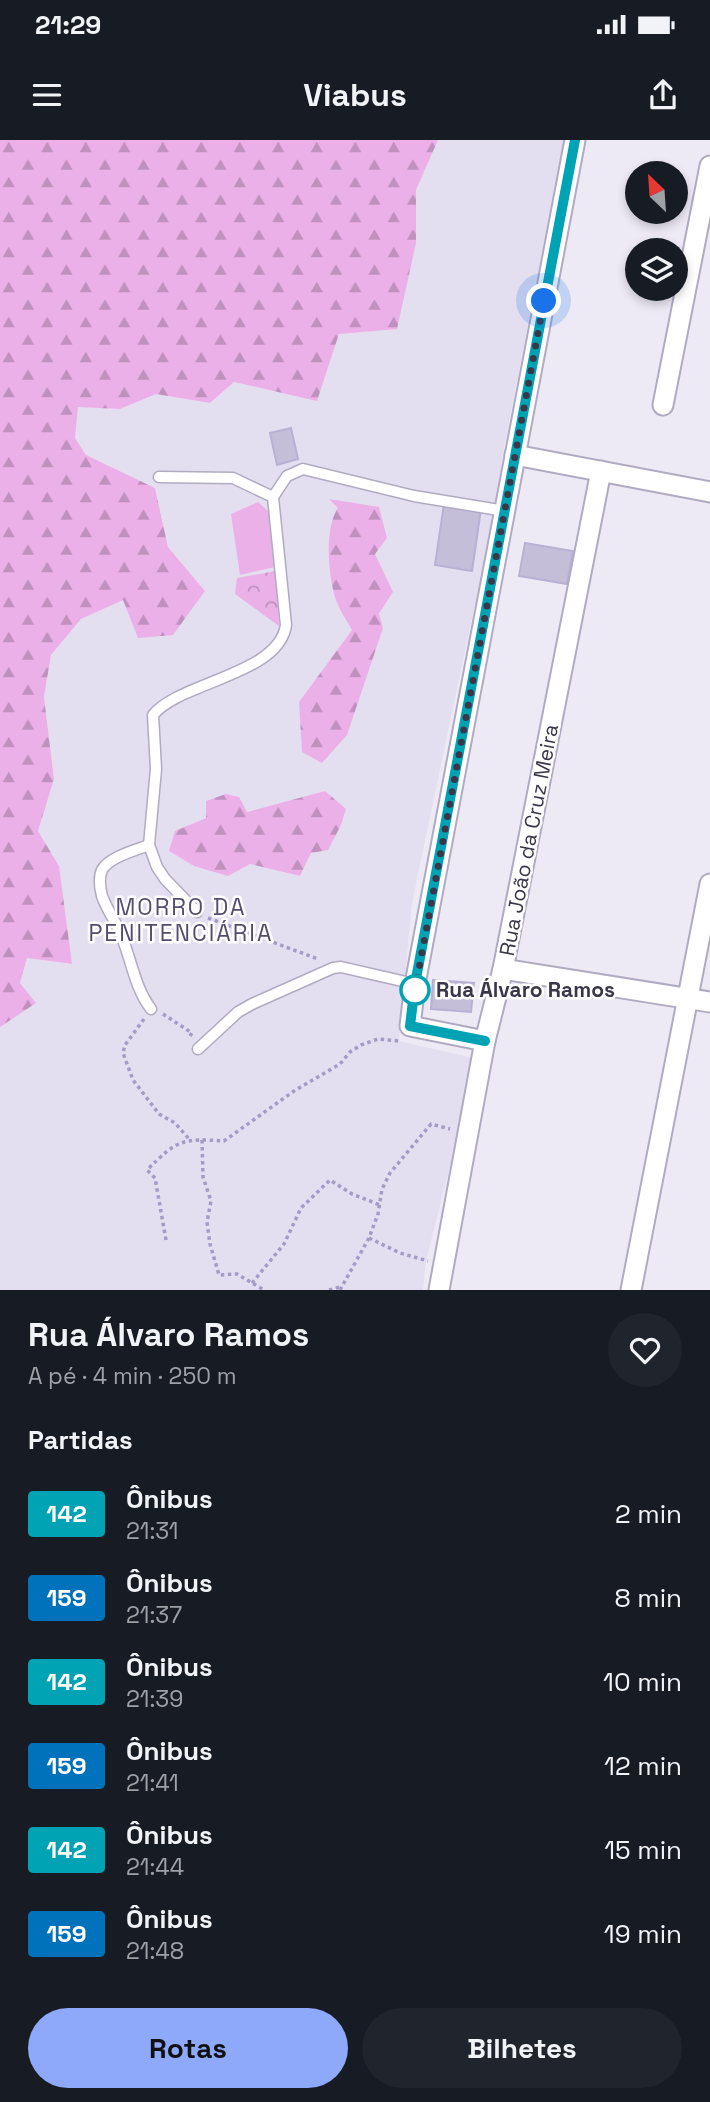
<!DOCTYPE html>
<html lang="pt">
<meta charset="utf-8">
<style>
:root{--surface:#171b24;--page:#20242c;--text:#f1f3f6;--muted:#9ea1a6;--accent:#8fa9fa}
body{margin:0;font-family:"Space Grotesk",sans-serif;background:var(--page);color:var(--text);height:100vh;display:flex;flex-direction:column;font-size:26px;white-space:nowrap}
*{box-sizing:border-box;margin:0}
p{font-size:23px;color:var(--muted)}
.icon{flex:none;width:38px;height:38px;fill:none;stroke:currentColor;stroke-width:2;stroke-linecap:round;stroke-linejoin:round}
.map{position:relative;height:1150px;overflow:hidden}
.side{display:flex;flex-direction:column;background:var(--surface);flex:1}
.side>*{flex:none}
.badge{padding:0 14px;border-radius:5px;font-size:24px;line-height:46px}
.needle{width:46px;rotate:335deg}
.controls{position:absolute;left:625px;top:21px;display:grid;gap:14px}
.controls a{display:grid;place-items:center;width:63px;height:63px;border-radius:50%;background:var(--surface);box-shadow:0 4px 10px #0003;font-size:35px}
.you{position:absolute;width:35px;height:35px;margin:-18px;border:5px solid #fff;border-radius:50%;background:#1a73e8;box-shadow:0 0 0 10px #1a73e833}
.map>.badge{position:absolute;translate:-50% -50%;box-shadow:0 0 0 4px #fff}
h2{padding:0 28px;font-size:26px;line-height:63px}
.round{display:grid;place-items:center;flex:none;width:74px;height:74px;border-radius:37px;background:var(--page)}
.headline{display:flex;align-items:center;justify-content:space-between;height:119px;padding:0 28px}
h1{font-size:33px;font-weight:700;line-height:52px}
.primary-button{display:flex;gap:14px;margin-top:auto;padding:14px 28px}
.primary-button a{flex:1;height:80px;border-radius:42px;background:var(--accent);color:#111;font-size:28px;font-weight:700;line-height:80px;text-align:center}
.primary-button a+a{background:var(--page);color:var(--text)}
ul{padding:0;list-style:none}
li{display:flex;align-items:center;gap:21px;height:84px;padding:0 28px}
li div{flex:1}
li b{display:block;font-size:26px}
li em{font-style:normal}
li .badge{min-width:77px;font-weight:700;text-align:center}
.status{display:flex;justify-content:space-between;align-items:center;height:49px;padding:0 35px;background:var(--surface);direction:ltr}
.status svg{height:19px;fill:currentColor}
header{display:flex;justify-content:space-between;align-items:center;height:91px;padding:0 28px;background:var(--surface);font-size:32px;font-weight:700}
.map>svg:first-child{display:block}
.residential{fill:#e4def1;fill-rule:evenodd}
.grass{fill:#ecb0e8}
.forest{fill:url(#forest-firs)}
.park{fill:url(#park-crowns)}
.building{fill:#c4bed8;stroke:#b8b1d3;stroke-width:2}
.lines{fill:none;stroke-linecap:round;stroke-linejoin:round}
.service-casing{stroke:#b1abc2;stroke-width:13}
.minor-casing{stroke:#b1abc2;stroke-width:23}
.path{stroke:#a69bc5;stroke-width:3.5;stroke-dasharray:3.5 3.5;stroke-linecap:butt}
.service{stroke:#fff;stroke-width:10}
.minor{stroke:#fff;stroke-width:19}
.line-casing{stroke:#fff;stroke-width:16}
.line{stroke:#00a3b4;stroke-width:10}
.walk{stroke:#3b374a;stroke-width:7;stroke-dasharray:0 12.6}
.stop-dot{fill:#fff;stroke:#00a3b4;stroke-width:3.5}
.labels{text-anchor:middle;stroke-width:5;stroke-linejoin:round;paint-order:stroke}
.street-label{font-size:21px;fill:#3b374a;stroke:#fff}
.stop-label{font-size:21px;font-weight:bold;fill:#3b374a;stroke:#fff;text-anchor:start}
.neighbourhood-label{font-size:23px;letter-spacing:2px;fill:#544d6e;stroke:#fff}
</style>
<div class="status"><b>21:29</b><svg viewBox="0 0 49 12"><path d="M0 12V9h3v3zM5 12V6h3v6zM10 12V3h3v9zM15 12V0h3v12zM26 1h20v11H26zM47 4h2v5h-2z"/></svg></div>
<header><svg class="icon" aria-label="menu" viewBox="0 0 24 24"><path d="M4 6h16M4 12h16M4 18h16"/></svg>Viabus<svg class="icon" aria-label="share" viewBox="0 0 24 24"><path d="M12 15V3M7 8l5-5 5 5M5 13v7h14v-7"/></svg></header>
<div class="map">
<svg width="710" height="1150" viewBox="0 0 710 1150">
<defs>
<pattern id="forest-firs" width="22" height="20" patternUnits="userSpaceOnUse" patternTransform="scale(1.75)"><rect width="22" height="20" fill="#ecb0e8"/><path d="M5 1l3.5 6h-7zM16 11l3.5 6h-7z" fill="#c090be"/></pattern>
<pattern id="park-crowns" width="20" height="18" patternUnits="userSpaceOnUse" patternTransform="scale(1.75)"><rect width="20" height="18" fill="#ecb0e8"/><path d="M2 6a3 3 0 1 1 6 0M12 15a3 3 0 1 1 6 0" fill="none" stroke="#c090be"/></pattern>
</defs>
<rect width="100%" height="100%" fill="#edeaf6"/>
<path class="residential" d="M 438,0 L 564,0 L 503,313 L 495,368 L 412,763 L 399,901 L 477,919 L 426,1121 L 423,1150 L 0,1150 L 0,887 L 35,863 L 20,843 L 27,818 L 71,824 L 59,726 L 38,691 L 54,639 L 44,557 L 51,515 L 81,479 L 123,459 L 205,451 L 168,407 L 155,348 L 86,315 L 75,298 L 78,266 L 120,269 L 156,254 L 210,263 L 234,242 L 317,260 L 339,194 L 416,103 L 416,50 ZM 330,360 L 387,398 L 374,414 L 393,452 L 379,475 L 299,562 L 352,490 L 336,460 L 338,368 ZM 325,651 L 300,736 L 250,724 L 175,691 L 206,678 L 246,672 Z"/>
<path class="grass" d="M 258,362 L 270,373 L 275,427 L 240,435 L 231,374 Z"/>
<g class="forest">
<path d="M 0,0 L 438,0 L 416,50 L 416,103 L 397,189 L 339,194 L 317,261 L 234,242 L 210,263 L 156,254 L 120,269 L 78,267 L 75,298 L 86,315 L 155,348 L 168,407 L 205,451 L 173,495 L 138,498 L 123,460 L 81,479 L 51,515 L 44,557 L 54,639 L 38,691 L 59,726 L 72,824 L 27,818 L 20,843 L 36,863 L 0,887 Z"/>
<path d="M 329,359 L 379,367 L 387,398 L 375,414 L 393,452 L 379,474 L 383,488 L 347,595 L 322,623 L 302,612 L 299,562 L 352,490 C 347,481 340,471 336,460 C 328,437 324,388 338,368 Z"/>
<path d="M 325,651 L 346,669 L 341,685 L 328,710 L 311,713 L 300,736 L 250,724 L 228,736 L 194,726 L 169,711 L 175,691 L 206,678 L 206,661 L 226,654 L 239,657 L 247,672 Z"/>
</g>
<path class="park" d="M 276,431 L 279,486 L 235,454 L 237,438 Z"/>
<g class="building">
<path d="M 291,288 L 298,319 L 277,325 L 270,293 Z"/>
<path d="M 444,364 L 481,369 L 472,431 L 435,425 Z"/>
<path d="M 525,403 L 573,411 L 567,444 L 519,436 Z"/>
<path d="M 433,840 L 474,843 L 471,872 L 431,869 Z"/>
</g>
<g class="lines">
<defs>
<g id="service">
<path d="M 159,337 L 233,338 L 273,357"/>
<path d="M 149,705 C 136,710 109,717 102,730 C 98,738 100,748 102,756 C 107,770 116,782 121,795 C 132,821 134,846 151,869"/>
<path d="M 197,772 L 165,739 L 157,727 L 149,705 L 156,629 L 153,575 C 179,542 279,535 286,485 L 273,357 L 287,336 L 303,329 L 414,356 L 505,371"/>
<path d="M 198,909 L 238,872 L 252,864 L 333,828 L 341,827 L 415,844"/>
</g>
<g id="minor">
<path d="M 663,265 L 710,26"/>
<path d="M 515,315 L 710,352"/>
<path d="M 503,829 L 710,862"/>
<path d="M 485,901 L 410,886 L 415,844 L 575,0"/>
<path d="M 439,1150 L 485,901 L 503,829 L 601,331"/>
<path d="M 631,1150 L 710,744"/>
</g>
</defs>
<use href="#service" class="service-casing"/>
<use href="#minor" class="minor-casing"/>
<g class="path">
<path d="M 208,778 L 318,819"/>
<path d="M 163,874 L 192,893 L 190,896"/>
<path d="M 144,879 L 125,905 L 123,913 L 133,940 L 159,974 L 175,983 L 190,1000"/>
<path d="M 202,1000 L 203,1037 L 211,1061 L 207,1082 L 210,1104 L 219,1135 L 237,1134 L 264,1150"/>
<path d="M 369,1098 L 400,1113 L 428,1121"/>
<path d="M 166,1100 L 155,1038 L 147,1030 C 177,1000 182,998 224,1001 L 294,951 L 340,924 L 350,912 L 361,905 L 378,899 L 399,901"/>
<path d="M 252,1143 L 284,1104 L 301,1068 L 330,1040 L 352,1054 L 380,1065"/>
<path d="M 329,1150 L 340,1147"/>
<path d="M 340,1150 L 369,1098 L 378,1074 L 382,1049 L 390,1033 L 431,984 L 450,989"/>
</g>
<use href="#service" class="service"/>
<use href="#minor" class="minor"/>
</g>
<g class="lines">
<defs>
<path id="line" d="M 485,901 L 410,886 L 415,844 L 575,0"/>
</defs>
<use href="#line" class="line-casing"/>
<use href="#line" class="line"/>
<path class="walk" d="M 415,850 L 544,161"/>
</g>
<circle class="stop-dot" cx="415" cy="850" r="14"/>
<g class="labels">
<g class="street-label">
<text transform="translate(529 700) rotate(-79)" y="7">Rua João da Cruz Meira</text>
</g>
<g class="stop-label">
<text x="436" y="857">Rua Álvaro Ramos</text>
</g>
<g class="neighbourhood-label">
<text x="181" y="775">MORRO DA<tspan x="181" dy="26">PENITENCIÁRIA</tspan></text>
</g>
</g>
</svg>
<div class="controls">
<a><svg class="needle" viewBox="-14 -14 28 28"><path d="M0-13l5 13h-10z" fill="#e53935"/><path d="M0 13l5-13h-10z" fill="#9ea1a6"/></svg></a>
<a><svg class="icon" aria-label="layers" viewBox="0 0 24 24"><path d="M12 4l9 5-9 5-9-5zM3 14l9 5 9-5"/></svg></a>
</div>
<div class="you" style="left:544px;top:161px"></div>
</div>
<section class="side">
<div class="headline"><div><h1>Rua Álvaro Ramos</h1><p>A pé · 4 min · 250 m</p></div><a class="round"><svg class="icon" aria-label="heart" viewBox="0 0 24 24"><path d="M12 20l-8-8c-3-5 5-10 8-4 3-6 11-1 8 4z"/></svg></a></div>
<h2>Partidas</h2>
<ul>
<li><span class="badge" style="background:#00a3b4;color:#fff">142</span><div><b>Ônibus</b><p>21:31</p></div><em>2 min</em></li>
<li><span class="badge" style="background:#0072bc;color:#fff">159</span><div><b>Ônibus</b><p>21:37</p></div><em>8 min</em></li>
<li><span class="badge" style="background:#00a3b4;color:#fff">142</span><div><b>Ônibus</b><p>21:39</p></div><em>10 min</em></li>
<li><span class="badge" style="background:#0072bc;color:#fff">159</span><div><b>Ônibus</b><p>21:41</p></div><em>12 min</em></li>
<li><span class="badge" style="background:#00a3b4;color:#fff">142</span><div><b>Ônibus</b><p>21:44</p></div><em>15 min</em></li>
<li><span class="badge" style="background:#0072bc;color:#fff">159</span><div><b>Ônibus</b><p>21:48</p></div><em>19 min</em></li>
</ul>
<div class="primary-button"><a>Rotas</a><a>Bilhetes</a></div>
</section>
